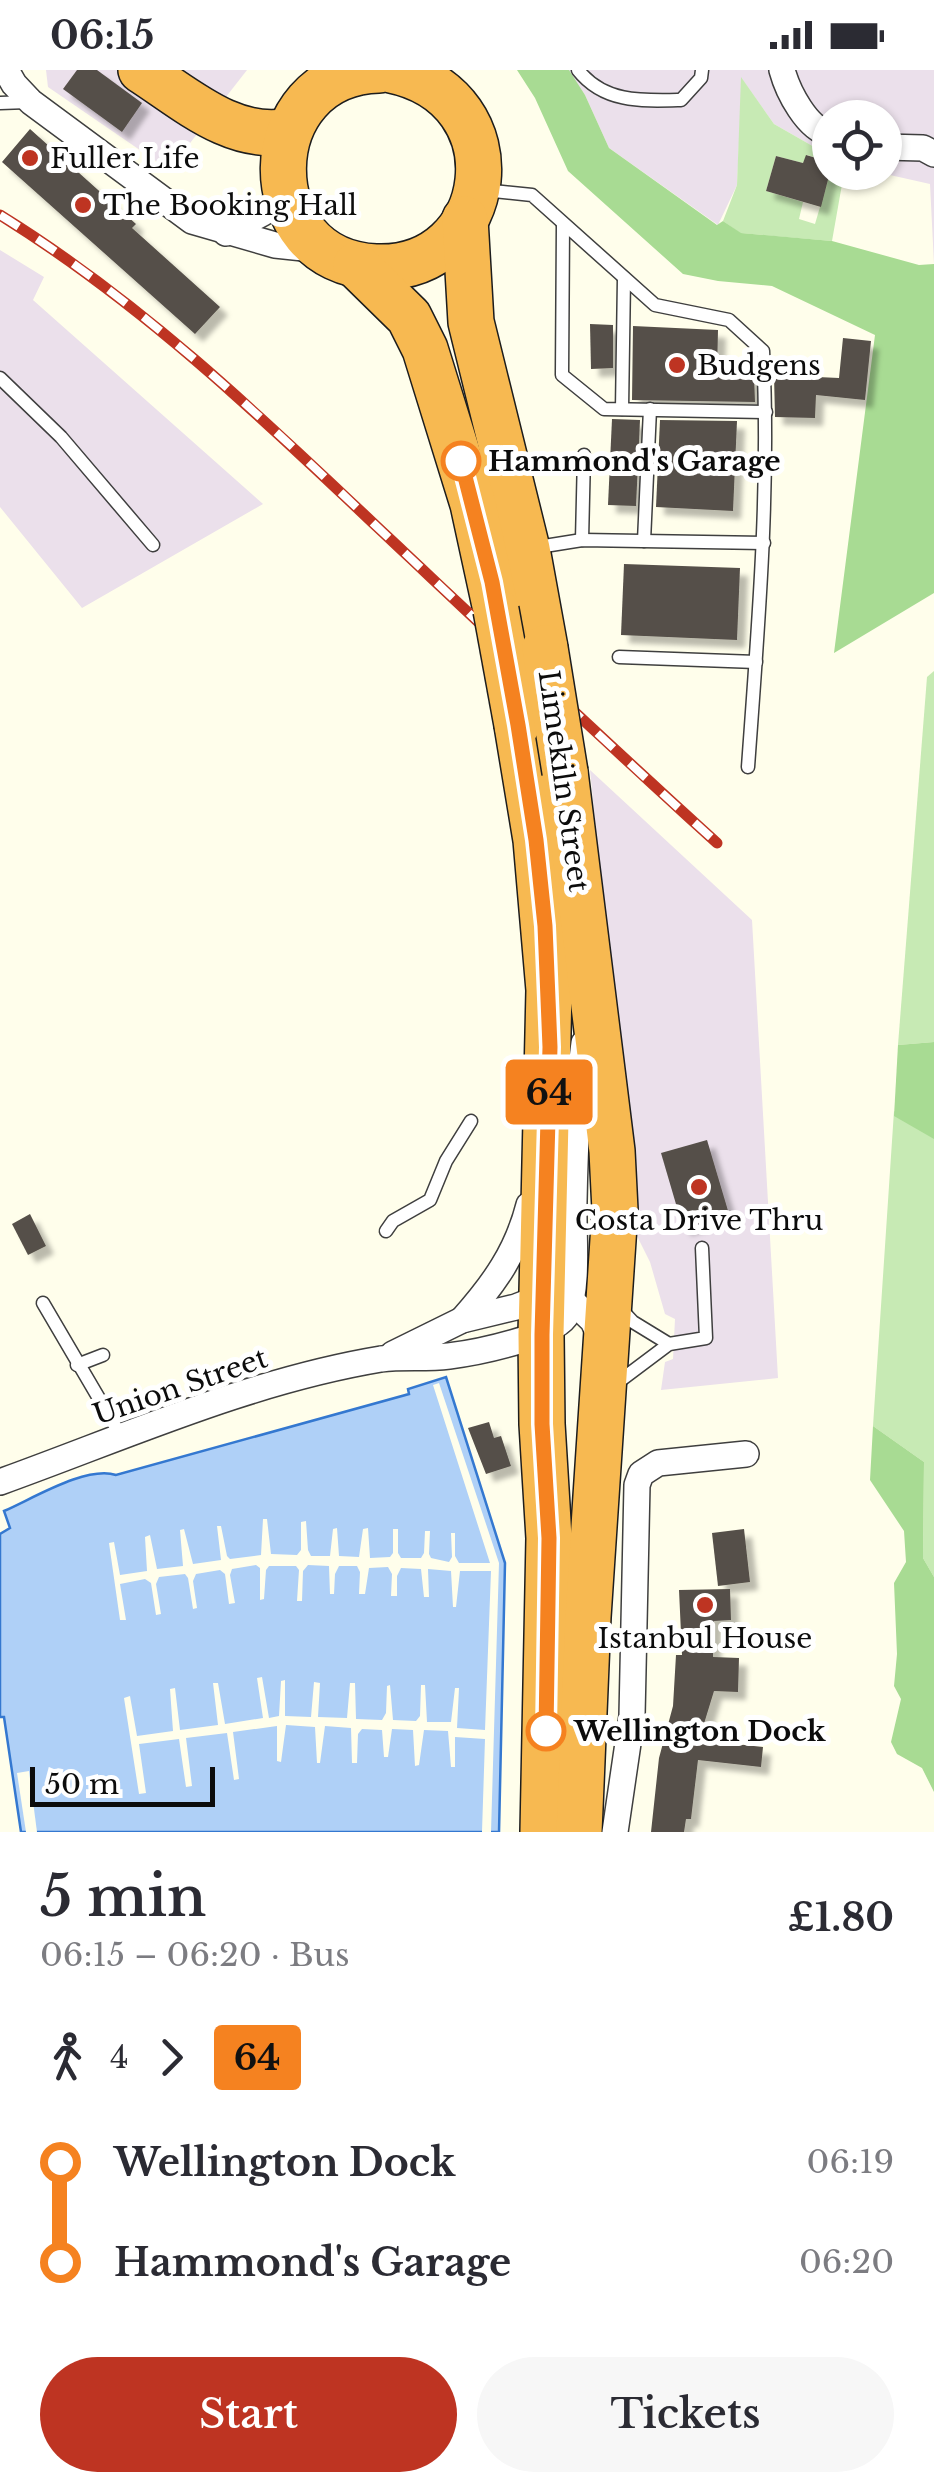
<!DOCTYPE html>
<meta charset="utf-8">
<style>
:root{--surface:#fff;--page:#f7f7f7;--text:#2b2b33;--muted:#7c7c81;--accent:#be3422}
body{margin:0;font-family:"Libre Baskerville",serif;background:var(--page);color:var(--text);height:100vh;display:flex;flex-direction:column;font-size:38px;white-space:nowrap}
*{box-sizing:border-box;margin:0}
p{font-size:32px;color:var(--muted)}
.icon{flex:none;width:55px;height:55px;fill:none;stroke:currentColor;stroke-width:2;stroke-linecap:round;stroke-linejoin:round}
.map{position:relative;height:1762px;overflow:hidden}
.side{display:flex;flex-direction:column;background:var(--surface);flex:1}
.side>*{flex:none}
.badge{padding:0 20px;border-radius:8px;font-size:35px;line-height:65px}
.fabs{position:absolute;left:812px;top:30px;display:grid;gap:20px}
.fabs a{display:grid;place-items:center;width:90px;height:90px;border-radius:50%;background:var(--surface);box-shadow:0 2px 8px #0004;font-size:50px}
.scale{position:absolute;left:30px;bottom:25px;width:185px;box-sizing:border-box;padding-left:10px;border:5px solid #0c0c0c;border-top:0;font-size:28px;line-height:35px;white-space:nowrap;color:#0c0c0c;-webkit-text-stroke:8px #fff;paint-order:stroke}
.map>.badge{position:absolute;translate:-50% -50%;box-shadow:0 0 0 5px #fff}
.legs{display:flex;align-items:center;gap:15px;height:110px;padding:0 40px;font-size:32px}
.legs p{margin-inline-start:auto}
.overview{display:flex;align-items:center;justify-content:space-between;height:170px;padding:0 40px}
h1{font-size:55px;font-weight:600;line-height:75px}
.action{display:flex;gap:20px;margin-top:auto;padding:20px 40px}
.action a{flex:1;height:115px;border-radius:60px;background:var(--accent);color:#fff;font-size:40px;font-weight:600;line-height:115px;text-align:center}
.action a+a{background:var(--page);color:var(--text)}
ul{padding:0 40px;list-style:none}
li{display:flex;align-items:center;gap:35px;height:100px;font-size:38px}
li i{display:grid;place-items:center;width:15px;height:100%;margin:0 12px;background:currentColor}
li i::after{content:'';width:25px;height:25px;margin:-12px;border:8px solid;border-radius:50%;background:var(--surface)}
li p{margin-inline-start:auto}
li:first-child i{background:linear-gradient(#0000 50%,currentColor 0)}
li:last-child i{background:linear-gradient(currentColor 50%,#0000 0)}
.status{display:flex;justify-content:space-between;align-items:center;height:70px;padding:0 50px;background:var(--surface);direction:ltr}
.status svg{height:28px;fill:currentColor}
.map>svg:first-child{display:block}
.industrial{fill:#ebe0eb}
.green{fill:#c7eab4}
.forest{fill:#a8db93}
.water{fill:#afd0f7;stroke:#3478d0;stroke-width:2.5}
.pier{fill:#fffeeb}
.building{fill:#554f48;filter:url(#shadow)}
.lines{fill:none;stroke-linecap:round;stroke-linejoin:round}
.lane-casing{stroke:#3f3f3f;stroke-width:15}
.street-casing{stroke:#3f3f3f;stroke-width:28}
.highway-casing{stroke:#1d1d1d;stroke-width:48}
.lane{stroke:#fff;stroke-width:12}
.street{stroke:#fff;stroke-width:25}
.highway{stroke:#f7b951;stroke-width:45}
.rail-casing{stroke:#be3422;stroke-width:11}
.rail{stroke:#fff;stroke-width:8;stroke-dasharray:22;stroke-linecap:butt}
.highway-bridge-casing{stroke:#1d1d1d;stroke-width:48;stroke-linecap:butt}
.highway-bridge{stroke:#f7b951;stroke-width:45}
.line-1-casing{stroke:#fff;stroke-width:22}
.line-1{stroke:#f58220;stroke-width:15}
.poi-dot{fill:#be3422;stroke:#fff;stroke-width:4}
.stop-1-dot{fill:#fff;stroke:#f58220;stroke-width:5}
.labels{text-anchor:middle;stroke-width:10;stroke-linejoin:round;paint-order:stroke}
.poi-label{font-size:28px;fill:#0c0c0c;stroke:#fff;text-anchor:start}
.stop-label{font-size:28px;font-weight:bold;fill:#0c0c0c;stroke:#fff;text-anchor:start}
.street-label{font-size:28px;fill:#0c0c0c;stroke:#fff}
</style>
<div class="status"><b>06:15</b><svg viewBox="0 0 49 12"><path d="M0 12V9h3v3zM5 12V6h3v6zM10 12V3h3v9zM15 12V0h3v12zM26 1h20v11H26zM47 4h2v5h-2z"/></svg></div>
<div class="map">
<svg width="934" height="1762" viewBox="0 0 934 1762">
<defs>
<filter id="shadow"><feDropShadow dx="8" dy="8" stdDeviation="2.5" flood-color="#0004"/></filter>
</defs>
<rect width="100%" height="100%" fill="#fffeeb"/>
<g class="industrial">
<path d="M 46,0 L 247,0 L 169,100 L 48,17 Z"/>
<path d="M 568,0 L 934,0 L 934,194 L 930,114 L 881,103 L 885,102 L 885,48 L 830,48 L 830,86 L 774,54 L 742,9 L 737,115 L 718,155 L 609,78 L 585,25 Z"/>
<path d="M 0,180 L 44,207 L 33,230 L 263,434 L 82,538 L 0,437 Z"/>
<path d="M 590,700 L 752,850 L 778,1308 L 661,1320 L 665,1292 L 673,1289 L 675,1249 L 665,1244 L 650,1192 L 636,1164 Z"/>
</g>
<g class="green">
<path d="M 741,7 L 774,54 L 830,86 L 830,101 L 822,99 L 823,90 L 807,85 L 803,93 L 776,86 L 766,121 L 803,132 L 799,149 L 815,154 L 830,103 L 844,103 L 832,171 L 740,163 L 723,151 L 737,115 Z"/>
<path d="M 934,601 L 934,972 L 898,975 L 927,607 Z"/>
<path d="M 894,1041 L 934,1064 L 934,1507 L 923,1488 L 924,1392 L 873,1356 Z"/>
</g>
<g class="forest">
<path d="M 517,0 L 569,0 L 585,25 L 609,78 L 717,155 L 723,151 L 741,163 L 832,171 L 919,195 L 934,194 L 934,523 L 834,583 L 875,265 L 772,216 L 718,211 L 683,204 L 568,101 L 535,28 Z"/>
<path d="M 934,972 L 934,1069 L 894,1046 L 898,975 Z"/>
<path d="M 873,1356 L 924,1392 L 923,1488 L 934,1507 L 934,1722 L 922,1698 L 897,1684 L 891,1672 L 901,1629 L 894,1616 L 897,1584 L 894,1513 L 906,1492 L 904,1461 L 870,1410 Z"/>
</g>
<path class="water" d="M 446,1307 L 505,1493 L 499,1762 L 21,1762 L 4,1647 L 0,1647 L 0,1464 L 10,1458 L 4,1441 C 32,1429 87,1395 116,1405 L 409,1324 L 408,1319 Z"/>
<g class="pier">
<path d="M 439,1313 L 499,1493 L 491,1762 L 482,1762 L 485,1669 L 455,1667 L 455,1697 L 451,1697 L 448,1661 L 424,1660 L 419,1695 L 415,1696 L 413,1660 L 392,1659 L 388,1687 L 384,1687 L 382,1660 L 362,1659 L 358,1664 L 357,1693 L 352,1693 L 351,1658 L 325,1656 L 320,1693 L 317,1693 L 315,1657 L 286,1655 L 281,1692 L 277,1691 L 277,1656 L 233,1662 L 239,1709 L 234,1710 L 227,1663 L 186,1668 L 192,1716 L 186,1717 L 179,1669 L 139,1674 L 146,1723 L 139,1724 L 124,1628 L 130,1626 L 137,1666 L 173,1661 L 170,1619 L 175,1618 L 180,1660 L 218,1655 L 213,1613 L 218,1613 L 225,1654 L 263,1648 L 257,1608 L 262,1607 L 269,1648 L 279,1646 L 281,1611 L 285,1610 L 285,1646 L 311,1647 L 314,1612 L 320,1613 L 318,1647 L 347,1648 L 350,1613 L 355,1613 L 356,1649 L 382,1650 L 386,1643 L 387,1616 L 390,1615 L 393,1650 L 416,1651 L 420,1646 L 421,1615 L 425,1615 L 427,1652 L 451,1652 L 455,1618 L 459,1618 L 457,1658 L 485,1660 L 491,1501 L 460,1501 L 456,1537 L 453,1537 L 451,1501 L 428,1499 L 429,1527 L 424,1527 L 421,1499 L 401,1498 L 397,1506 L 397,1526 L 391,1526 L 392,1504 L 388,1497 L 369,1498 L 365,1524 L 359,1524 L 360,1502 L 357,1496 L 339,1496 L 335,1504 L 334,1524 L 330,1524 L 329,1496 L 308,1495 L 303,1501 L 302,1531 L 297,1531 L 299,1500 L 296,1496 L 269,1496 L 266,1500 L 264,1529 L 260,1530 L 260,1498 L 256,1495 L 232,1499 L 230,1505 L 235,1533 L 229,1534 L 225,1504 L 220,1500 L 196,1504 L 193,1511 L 197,1538 L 193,1539 L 188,1508 L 185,1504 L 159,1507 L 156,1514 L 161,1544 L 156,1545 L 151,1513 L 145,1509 L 120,1514 L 126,1550 L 120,1550 L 109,1473 L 114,1472 L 120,1505 L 147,1501 L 145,1467 L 150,1465 L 157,1499 L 183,1496 L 180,1460 L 184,1459 L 193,1494 L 221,1490 L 217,1456 L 221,1456 L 227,1486 L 230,1489 L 261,1485 L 263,1449 L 267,1449 L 271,1484 L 297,1485 L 301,1480 L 301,1452 L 306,1451 L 308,1480 L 311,1486 L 330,1486 L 333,1459 L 337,1458 L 339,1486 L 359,1487 L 363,1459 L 368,1458 L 370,1488 L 390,1487 L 393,1483 L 393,1459 L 398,1459 L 398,1483 L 401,1488 L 421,1488 L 424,1483 L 425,1461 L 430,1461 L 429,1484 L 431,1488 L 449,1492 L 452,1487 L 451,1463 L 455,1463 L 455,1486 L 459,1493 L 490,1493 L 433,1315 Z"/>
<path d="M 29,1701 L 37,1762 L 26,1762 L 17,1703 Z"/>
</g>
<g class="building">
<path d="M 77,0 L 97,0 L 142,33 L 122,62 L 63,19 Z"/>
<path d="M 30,59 L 136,154 L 132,158 L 220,237 L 195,264 L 2,92 Z"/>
<path d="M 806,85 L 823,90 L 821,102 L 830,102 L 821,137 L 766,121 L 776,86 L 803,93 Z"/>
<path d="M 590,254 L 613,255 L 613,298 L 591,299 Z"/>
<path d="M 633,256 L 718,260 L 717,303 L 754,305 L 755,332 L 632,330 Z"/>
<path d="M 843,268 L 871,271 L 865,330 L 816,325 L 815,348 L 775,347 L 774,305 L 839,308 Z"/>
<path d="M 612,349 L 640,350 L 636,436 L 608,435 Z"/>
<path d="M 660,350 L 737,351 L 733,441 L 656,437 Z"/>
<path d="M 624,494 L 740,498 L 737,570 L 621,565 Z"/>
<path d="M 707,1070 L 729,1144 L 683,1158 L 661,1083 Z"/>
<path d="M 30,1144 L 46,1176 L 28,1185 L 12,1154 Z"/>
<path d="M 489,1352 L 494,1368 L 501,1366 L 511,1396 L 486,1404 L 468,1358 Z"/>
<path d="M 744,1459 L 750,1512 L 718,1516 L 712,1463 Z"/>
<path d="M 730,1519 L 731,1550 L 714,1551 L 713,1587 L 739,1588 L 738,1622 L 714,1621 L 699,1670 L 763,1677 L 761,1697 L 698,1690 L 691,1749 L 686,1749 L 684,1762 L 651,1762 L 659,1688 L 673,1636 L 676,1585 L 682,1585 L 679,1520 Z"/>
</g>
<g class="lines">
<defs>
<g id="lane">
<path d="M 578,0 C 604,33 642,31 681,30 L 701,8 L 702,0"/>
<path d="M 0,33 L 28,32"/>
<path d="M 484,120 L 532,125 L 655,235 L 729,250 L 763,281 C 770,420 758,558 748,697"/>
<path d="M 563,154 L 562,305 L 604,339 L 766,342"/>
<path d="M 0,308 L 61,367 L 153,475"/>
<path d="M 622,339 L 624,208"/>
<path d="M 582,470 L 584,385"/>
<path d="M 644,471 L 650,339"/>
<path d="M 532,478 L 582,470 L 764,473"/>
<path d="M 619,587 L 756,592"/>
<path d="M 386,1161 L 393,1151 L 430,1130 L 446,1091 L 471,1051"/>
<path d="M 43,1233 L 121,1366"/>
<path d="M 619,1237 L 633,1252 L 669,1274"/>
<path d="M 77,1295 L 103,1285"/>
<path d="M 617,1313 L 669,1274 L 706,1268 L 702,1178"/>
</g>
<g id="street">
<path d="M 6,0 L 14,14 L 31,32 L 192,151 L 275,175 L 322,180"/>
<path d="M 782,0 C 788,22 807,59 830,64"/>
<path d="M 885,77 L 923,78 L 934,84"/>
<path d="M 226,163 L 263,143 L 285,124"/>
<path d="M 462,1250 C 494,1214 517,1182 529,1135"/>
<path d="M 393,1284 L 462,1250 L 516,1237 L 544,1226 L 570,1229 L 593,1251 L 603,1273"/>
<path d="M 0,1412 C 125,1367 249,1311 381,1289 C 403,1286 426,1289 449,1286 C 474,1283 557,1267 567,1244 C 579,1215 573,1163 574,1131 C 575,1078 577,1026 584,973"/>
<path d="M 615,1762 L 632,1646 L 637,1415 L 641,1404 L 658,1393 L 746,1384"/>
</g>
<g id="highway">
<path d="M 141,0 C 186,29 233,72 289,61"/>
<path d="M 379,0 C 253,3 251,192 376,197 C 497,202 522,27 391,0"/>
<path d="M 465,149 L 471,252 L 527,479 L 545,578"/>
<path d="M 356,195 L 409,247 L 425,279 L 473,434 L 496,540"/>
<path d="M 517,655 L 536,770 L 549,920 L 541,1265 L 542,1354 L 549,1468 L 543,1762"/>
<path d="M 565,702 L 612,1081 L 615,1140 L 588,1547 L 579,1762"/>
</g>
</defs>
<use href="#lane" class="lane-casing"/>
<use href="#street" class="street-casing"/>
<use href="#highway" class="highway-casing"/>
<use href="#lane" class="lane"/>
<use href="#street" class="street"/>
<use href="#highway" class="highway"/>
<defs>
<path id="rail" d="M 0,145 C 139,231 255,341 373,453 C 487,560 601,668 717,773"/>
</defs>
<use href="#rail" class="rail-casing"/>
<use href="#rail" class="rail"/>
<defs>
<g id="highway-bridge">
<path d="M 496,540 L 517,655"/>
<path d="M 545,578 L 565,702"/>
</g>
</defs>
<use href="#highway-bridge" class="highway-bridge-casing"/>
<use href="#highway-bridge" class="highway-bridge"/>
</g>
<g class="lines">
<defs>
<path id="line-1" d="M 461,391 L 492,512 L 518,655 L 536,770 L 545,856 L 550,977 L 542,1265 L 542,1354 L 549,1468 L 546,1661"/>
</defs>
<use href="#line-1" class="line-1-casing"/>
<use href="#line-1" class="line-1"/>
</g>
<g class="poi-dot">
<circle cx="30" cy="88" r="10"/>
<circle cx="83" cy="135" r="10"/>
<circle cx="677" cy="295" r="10"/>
<circle cx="699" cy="1117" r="10"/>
<circle cx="705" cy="1535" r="10"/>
</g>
<g class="stop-1-dot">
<circle cx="461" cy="391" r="18"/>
<circle cx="546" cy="1661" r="18"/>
</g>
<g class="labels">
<g class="poi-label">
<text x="50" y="98">Fuller Life</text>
<text x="103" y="145">The Booking Hall</text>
<text x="697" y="305">Budgens</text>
<text x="699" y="1160" text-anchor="middle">Costa Drive Thru</text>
<text x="705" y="1578" text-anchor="middle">Istanbul House</text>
</g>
<g class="stop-label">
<text x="488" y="401">Hammond's Garage</text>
<text x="574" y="1671">Wellington Dock</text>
</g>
<g class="street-label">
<text transform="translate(564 711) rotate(82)" y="10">Limekiln Street</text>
<text transform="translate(180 1316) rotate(-19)" y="10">Union Street</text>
</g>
</g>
</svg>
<div class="fabs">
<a><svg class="icon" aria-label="locate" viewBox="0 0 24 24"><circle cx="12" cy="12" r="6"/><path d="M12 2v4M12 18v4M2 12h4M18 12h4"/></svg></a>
</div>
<div class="scale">50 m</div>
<b class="badge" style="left:549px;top:1022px;background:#f58220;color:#111">64</b>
</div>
<section class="side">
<div class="overview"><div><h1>5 min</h1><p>06:15 – 06:20 · Bus</p></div><b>£1.80</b></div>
<div class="legs"><svg class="icon" aria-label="walk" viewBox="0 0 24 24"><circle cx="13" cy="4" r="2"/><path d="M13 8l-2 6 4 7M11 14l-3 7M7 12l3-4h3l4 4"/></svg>4<svg class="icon" aria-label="forward" viewBox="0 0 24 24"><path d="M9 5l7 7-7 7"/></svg><b class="badge" style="background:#f58220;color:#111">64</b></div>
<ul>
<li><i style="color:#f58220"></i><b>Wellington Dock</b><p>06:19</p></li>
<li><i style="color:#f58220"></i><b>Hammond's Garage</b><p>06:20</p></li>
</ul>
<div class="action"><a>Start</a><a>Tickets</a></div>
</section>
